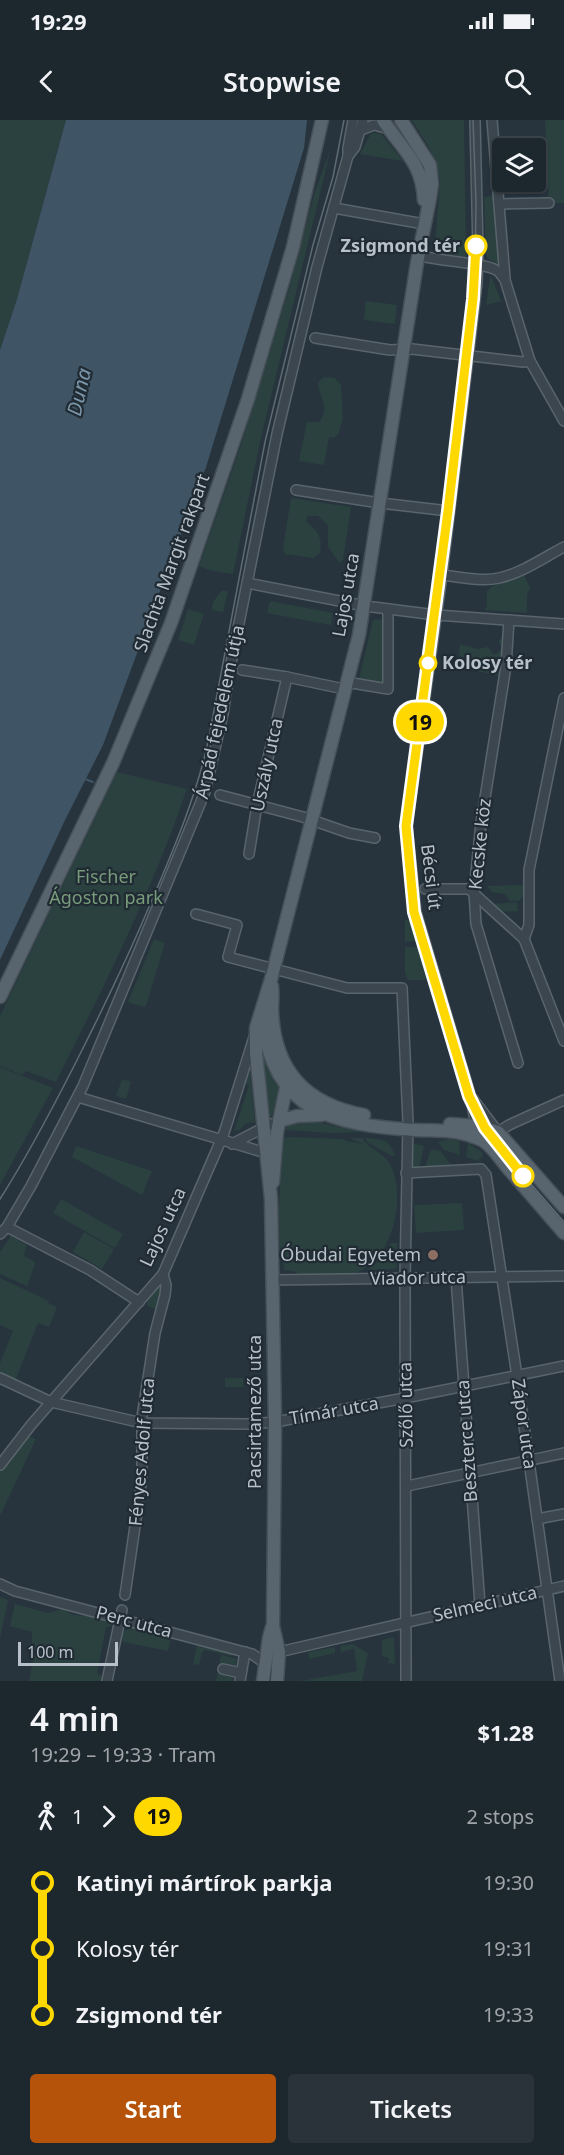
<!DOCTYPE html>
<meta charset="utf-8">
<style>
:root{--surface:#1d272e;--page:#2a333a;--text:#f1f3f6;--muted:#a0a5aa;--line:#3b444a;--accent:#b45309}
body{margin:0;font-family:"Noto Sans",sans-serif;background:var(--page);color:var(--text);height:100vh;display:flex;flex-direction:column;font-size:22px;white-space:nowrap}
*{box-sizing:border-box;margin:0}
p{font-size:20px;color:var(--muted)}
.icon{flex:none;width:33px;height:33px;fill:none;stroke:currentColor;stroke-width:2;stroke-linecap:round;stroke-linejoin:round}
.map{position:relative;height:1561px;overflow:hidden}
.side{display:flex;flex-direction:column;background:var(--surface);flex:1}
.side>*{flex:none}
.badge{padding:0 12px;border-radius:20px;font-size:21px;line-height:39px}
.tools{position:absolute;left:492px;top:18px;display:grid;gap:12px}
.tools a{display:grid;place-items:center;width:54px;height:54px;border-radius:6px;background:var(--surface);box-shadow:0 2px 4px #0004,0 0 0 2px var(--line);font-size:30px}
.scale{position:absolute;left:18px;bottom:15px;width:100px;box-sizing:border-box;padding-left:6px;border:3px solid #b8c1c9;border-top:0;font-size:16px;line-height:21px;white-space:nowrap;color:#b8c1c9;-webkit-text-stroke:4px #202b33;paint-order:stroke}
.map>.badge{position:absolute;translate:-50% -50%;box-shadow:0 0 0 3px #fff}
.legs{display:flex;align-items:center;gap:9px;height:66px;padding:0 30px;font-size:20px}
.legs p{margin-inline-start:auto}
.overview{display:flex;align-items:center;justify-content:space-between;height:102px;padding:0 30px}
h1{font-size:33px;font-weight:600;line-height:45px}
.button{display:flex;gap:12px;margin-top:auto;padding:12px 30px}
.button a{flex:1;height:69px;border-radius:6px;background:var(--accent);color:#fff;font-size:24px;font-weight:600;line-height:69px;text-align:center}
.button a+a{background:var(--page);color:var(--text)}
ul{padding:0 30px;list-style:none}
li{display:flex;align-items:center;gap:21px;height:66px;font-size:22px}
li i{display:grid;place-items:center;width:9px;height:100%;margin:0 8px;background:currentColor}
li i::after{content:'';width:15px;height:15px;margin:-8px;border:4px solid;border-radius:50%;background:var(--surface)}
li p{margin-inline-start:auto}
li:first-child i{background:linear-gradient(#0000 50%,currentColor 0)}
li:last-child i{background:linear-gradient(currentColor 50%,#0000 0)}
.status{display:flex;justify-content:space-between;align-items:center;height:42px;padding:0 30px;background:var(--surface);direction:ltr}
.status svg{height:16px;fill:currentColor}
header{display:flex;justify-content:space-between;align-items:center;height:78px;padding:0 30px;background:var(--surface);font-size:27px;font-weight:600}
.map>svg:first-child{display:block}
.green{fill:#2a413f}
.water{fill:#3f5565}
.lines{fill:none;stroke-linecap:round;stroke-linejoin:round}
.stream{stroke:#3f5565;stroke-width:2}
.minor-casing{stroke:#59646c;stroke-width:12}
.major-casing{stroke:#454f57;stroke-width:15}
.minor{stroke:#3b464e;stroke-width:9}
.major{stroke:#59656e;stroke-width:12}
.tram{stroke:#5e6a74;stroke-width:1.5}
.line-1-casing{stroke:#fff;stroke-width:14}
.line-1{stroke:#ffd800;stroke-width:9}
.stop-1-dot{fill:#fff;stroke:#ffd800;stroke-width:3}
.education-dot{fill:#8d6e63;stroke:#202b33;stroke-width:2}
.labels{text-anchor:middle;stroke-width:4.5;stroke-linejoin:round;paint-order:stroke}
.stop-label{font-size:18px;font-weight:bold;fill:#b8c1c9;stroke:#202b33;text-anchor:end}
.street-label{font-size:18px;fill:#b8c1c9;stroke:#202b33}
.park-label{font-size:18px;fill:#789c7b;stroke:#202b33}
.poi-label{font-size:18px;fill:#b8c1c9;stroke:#202b33;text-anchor:end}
.water-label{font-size:20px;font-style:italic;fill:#7b96a9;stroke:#202b33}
</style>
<div class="status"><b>19:29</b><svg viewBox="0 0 49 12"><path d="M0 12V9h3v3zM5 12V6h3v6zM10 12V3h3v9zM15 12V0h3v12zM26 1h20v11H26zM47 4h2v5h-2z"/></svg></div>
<header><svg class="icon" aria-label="back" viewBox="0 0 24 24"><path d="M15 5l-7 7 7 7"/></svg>Stopwise<svg class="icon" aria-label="search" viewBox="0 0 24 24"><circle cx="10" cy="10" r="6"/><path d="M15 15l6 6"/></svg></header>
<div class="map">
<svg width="564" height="1561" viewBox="0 0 564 1561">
<rect width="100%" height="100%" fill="#27343e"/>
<g class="green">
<path d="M 0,0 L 66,0 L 17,179 L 0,230 Z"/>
<path d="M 412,0 L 464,0 L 466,138 L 442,133 L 435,127 L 440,60 L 430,29 Z"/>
<path d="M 545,0 L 564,0 L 564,83 L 549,83 Z"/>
<path d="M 374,13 L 381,14 L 403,41 L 360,34 L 371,14 Z"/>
<path d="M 331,28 L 260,322 L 233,454 L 209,450 L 199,446 L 242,322 L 289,169 L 315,71 Z"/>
<path d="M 496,75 L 502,146 L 489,140 L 486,135 L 484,77 Z"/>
<path d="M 490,157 L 492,158 L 501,181 L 486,185 Z"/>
<path d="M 366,181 L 397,185 L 395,204 L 364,200 Z"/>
<path d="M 324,257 L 335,258 L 341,265 L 343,299 L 338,314 L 334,318 L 329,317 L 324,345 L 299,341 L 307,302 L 319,302 C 331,287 319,279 318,262 Z"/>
<path d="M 291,378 L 351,387 L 343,440 L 340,443 L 328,427 L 328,405 L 318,396 L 307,396 L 306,402 C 318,409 323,420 320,433 L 313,438 L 285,434 L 283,428 Z"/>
<path d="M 524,455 L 530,468 L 527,475 L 527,493 L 484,490 L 487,486 L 487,471 L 492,466 Z"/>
<path d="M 222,470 L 228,472 L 223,492 L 212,490 L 213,482 Z"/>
<path d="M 270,481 L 333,493 L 331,505 L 267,493 Z"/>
<path d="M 188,489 L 204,494 L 194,525 L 178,520 Z"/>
<path d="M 387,499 L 386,564 L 358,563 L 373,500 Z"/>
<path d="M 507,512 L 500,556 L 458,547 L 460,524 L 477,529 L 488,527 L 494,535 L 503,528 L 498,522 Z"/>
<path d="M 117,652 L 187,669 C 152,771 104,866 56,962 L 26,951 L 22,955 L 0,946 L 0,896 Z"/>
<path d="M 523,765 L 524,775 L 519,781 L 510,781 L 505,774 L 492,772 L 487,766 Z"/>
<path d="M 517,782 L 518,791 L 501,792 L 493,784 Z"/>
<path d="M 405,800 L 410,801 L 416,821 L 405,822 Z"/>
<path d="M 154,819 L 165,823 L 146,886 L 144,887 L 128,882 Z"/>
<path d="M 405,827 L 418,827 L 428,860 L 408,860 L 405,853 Z"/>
<path d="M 261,933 C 277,948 289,981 269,998 Z"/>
<path d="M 0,947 L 53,968 L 0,1065 Z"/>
<path d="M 247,954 L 250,954 L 255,1002 L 245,1004 L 240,1010 L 234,1011 L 249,965 L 245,963 Z"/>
<path d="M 122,959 L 131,962 L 126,979 L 116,976 Z"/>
<path d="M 298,1001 L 322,1003 L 360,1012 L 333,1013 L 284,1010 L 287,1004 Z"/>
<path d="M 287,1017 L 343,1019 L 346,1021 L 363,1024 L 350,1018 L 362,1018 C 370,1030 384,1032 391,1046 C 407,1080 392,1148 347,1155 C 336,1156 321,1159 310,1158 C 300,1157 297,1150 284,1150 C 284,1138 279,1130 279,1118 C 277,1085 282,1052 283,1019 Z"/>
<path d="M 365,1018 C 382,1020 389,1017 395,1036 L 392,1036 L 368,1023 Z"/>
<path d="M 449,1019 L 459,1021 L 460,1035 L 444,1030 L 438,1022 Z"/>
<path d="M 413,1023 L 424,1026 L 419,1049 L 413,1050 Z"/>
<path d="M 468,1023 L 482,1032 L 483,1036 L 478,1041 L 466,1037 Z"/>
<path d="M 76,1026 L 152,1051 L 142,1075 L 72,1037 Z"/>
<path d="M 431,1029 L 441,1031 L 452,1047 L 424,1049 Z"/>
<path d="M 61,1079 L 123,1114 L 115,1128 L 53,1093 Z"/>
<path d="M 462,1083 L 464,1110 L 416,1113 L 414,1085 Z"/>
<path d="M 84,1112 L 114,1129 L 102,1149 L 73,1132 Z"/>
<path d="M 11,1116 L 27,1125 L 24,1136 L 34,1141 L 35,1144 L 27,1166 L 0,1154 L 0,1132 Z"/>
<path d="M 391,1123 L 397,1123 L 397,1147 L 395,1149 L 367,1150 L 380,1140 Z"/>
<path d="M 0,1158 L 49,1181 L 48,1183 L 57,1187 L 49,1207 L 38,1203 L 15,1261 L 0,1253 L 0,1243 L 13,1211 L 0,1205 Z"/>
<path d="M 160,1162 L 163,1165 L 159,1191 L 146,1185 Z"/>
<rect x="225" y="1258" width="18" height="9"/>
<path d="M 26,1315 L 36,1319 L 0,1396 L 0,1348 Z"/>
<path d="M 0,1477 L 8,1480 L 0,1519 Z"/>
<path d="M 15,1484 L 48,1493 L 62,1489 L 71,1494 L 82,1496 L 90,1494 L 112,1501 L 111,1506 L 106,1507 L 97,1554 L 103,1556 L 102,1561 L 29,1561 L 35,1530 L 32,1526 L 32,1512 L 10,1506 Z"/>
<path d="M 132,1507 L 171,1517 L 168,1531 L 123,1522 L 121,1513 Z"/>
<path d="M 394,1517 L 395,1544 L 388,1543 L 389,1538 L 382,1536 L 382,1520 Z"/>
<path d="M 201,1523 L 238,1534 L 232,1536 L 205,1530 L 202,1532 L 199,1545 L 193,1544 L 197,1525 Z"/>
<path d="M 353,1524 L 368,1533 L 362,1561 L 301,1561 L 357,1551 L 354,1529 L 341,1532 L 340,1526 Z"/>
<path d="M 335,1527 L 335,1533 L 309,1539 L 308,1532 Z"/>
<path d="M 221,1535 L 237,1539 L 233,1561 L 216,1561 Z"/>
</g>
<path class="water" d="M 66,0 L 307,0 L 304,28 L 206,347 L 103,625 L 65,700 L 0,840 L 0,230 L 17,179 Z"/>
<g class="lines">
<g class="stream">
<path d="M 167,451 L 175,455"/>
<path d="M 85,659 L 93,662"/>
</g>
<defs>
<g id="minor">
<path d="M 475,0 L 478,131 L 477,163 L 442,455 L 407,706 L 416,792 L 470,974 L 474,995 L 479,1009"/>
<path d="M 492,0 L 505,158"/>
<path d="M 361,10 L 374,5 L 389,9"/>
<path d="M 348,36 L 355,27 L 363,0"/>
<path d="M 499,84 L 549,83"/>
<path d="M 334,88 L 424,104"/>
<path d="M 419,135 C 438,142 488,142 499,152 C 500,153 505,160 505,160 L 530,241 L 564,301"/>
<path d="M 315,218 L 390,230 L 412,229 L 523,242 L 530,241"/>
<path d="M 296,370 L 380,383 L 449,391"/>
<path d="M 442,455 C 459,457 482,462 499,458 C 522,453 543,438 564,427"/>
<path d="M 247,463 L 365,486 L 436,495 L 564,504"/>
<path d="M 509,500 L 506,546 L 481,703 L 474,772 L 476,804 L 518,943"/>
<path d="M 242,550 L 287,557 L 344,569"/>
<path d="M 346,562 L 388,569 L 388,489"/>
<path d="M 220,675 L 303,697 L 349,713 L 375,718"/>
<path d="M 249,734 L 257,685 L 287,557"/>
<path d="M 425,769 L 469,769 L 524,819 L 564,921"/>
<path d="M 196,794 L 237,805 L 228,837 L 347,868 L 402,868 L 408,1002 L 405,1158 L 406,1561"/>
<path d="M 524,819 L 529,805 L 529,750 L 564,578"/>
<path d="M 78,977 L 266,1033"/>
<path d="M 473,979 L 498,1012 L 509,1005 L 564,980"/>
<path d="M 232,1024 L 263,1008 L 279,1001"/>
<path d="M 406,1053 L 481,1049 L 486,1055 L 517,1256 L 560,1561"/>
<path d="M 7,1107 L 90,1150 L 139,1182"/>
<path d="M 0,1114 L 7,1107 L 31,1066 L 83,966 L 205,672 L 223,594 L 230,548 L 277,314 L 317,147 L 348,36 L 348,28 L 353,0"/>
<path d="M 456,1158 L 480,1485"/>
<path d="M 272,1160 L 564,1156"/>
<path d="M 0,1258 L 51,1282 L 142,1303 L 250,1304 L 275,1302 L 405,1278 L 564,1246"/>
<path d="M 0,1345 L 31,1305 L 163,1154 L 224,1013 L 254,917"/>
<path d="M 407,1366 L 564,1333"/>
<path d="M 537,1399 L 564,1394"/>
<path d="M 0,1464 L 15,1471 L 252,1534 L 266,1544 L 270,1561"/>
<path d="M 125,1475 L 142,1358 L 142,1297 L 155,1213 L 165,1175 L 166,1165 L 163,1154"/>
<path d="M 279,1532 L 564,1466"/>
<path d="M 223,1549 L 241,1553"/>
<path d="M 107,1561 L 122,1490"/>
<path d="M 240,1561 L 245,1532"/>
</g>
<g id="major">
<path d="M 383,0 C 402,30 422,41 424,80"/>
<path d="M 272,866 C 273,874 272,882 272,890 C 274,950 305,984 364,995"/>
<path d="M 0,877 L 113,643 L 171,503 L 248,279 L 293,127 L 322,0"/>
<path d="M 263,900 C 272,992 335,1005 415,1010 C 435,1011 455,1009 474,1017 C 477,1018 483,1020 486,1023 C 494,1029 501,1040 507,1047 C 526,1069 545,1091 564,1113"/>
<path d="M 279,1001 L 297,996 L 322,995"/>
<path d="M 450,1004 L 478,1006 L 498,1012 L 564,1087"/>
<path d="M 273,1062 L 277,1012 L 287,963"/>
<path d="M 263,1561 L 269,1518 L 272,1507"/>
<path d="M 277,1561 L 279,1532 L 273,1506 L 275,1302 L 271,1079 L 256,933 L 256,908 L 272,856 L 359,515 L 417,143 L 430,78 L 432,64 L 430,45 L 401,0"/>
</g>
</defs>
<use href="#minor" class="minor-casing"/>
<use href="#major" class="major-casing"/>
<use href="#minor" class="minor"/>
<use href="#major" class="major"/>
<g class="tram">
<path d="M 473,0 L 476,82 L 475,162 L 440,454 L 406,706 L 413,788 L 469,976 L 485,1008 L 497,1025 L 564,1102"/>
<path d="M 0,1079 C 27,1037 50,993 73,948 C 101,893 128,837 152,780 C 174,728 196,677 208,622 L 265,322 L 313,125 L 333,57 L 344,0"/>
</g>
</g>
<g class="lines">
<defs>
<path id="line-1" d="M 476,126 L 473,179 L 448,391 L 406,706 L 414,792 L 469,976 L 485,1008 L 523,1056"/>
</defs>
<use href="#line-1" class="line-1-casing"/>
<use href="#line-1" class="line-1"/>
</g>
<g class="stop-1-dot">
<circle cx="476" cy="126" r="10"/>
<circle cx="428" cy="543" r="8"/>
<circle cx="523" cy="1056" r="10"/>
</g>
<circle class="education-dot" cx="433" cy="1135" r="6"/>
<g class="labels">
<g class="stop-label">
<text x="460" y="132">Zsigmond tér</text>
<text x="442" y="549" text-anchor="start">Kolosy tér</text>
</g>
<g class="street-label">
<text transform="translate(172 443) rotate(-70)" y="6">Slachta Margit rakpart</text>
<text transform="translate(346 475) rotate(-80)" y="6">Lajos utca</text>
<text transform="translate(220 592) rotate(-78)" y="6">Árpád fejedelem útja</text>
<text transform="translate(267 645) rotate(-78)" y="6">Uszály utca</text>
<text transform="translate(480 724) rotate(-84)" y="6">Kecske köz</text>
<text transform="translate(431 757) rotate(83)" y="6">Bécsi út</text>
<text transform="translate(163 1107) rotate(-65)" y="6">Lajos utca</text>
<text transform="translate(418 1158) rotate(-1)" y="6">Viador utca</text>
<text transform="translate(406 1285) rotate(-91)" y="6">Szőlő utca</text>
<text transform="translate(334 1291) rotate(-10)" y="6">Tímár utca</text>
<text transform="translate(255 1292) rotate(-90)" y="6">Pacsirtamező utca</text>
<text transform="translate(524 1304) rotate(82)" y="6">Zápor utca</text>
<text transform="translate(467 1321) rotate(-94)" y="6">Beszterce utca</text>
<text transform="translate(142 1332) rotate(-85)" y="6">Fényes Adolf utca</text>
<text transform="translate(485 1484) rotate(-13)" y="6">Selmeci utca</text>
<text transform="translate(134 1502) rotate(15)" y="6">Perc utca</text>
</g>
<g class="park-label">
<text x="106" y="763">Fischer<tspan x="106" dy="21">Ágoston park</tspan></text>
</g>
<g class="poi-label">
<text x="421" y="1141">Óbudai Egyetem</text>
</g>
<g class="water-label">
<text transform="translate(79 272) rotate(-77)" y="7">Duna</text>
</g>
</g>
</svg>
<div class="tools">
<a><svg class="icon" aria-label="layers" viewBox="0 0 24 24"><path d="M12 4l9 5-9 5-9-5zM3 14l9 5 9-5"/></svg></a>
</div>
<div class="scale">100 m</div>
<b class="badge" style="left:420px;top:602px;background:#ffd800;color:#111">19</b>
</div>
<section class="side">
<div class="overview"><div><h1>4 min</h1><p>19:29 – 19:33 · Tram</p></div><b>$1.28</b></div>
<div class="legs"><svg class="icon" aria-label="walk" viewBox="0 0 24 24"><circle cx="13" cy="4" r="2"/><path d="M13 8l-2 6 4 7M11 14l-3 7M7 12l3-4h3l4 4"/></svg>1<svg class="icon" aria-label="forward" viewBox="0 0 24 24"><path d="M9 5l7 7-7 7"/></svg><b class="badge" style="background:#ffd800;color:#111">19</b><p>2 stops</p></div>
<ul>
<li><i style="color:#ffd800"></i><b>Katinyi mártírok parkja</b><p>19:30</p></li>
<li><i style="color:#ffd800"></i><span>Kolosy tér</span><p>19:31</p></li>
<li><i style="color:#ffd800"></i><b>Zsigmond tér</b><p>19:33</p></li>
</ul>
<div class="button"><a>Start</a><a>Tickets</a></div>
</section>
